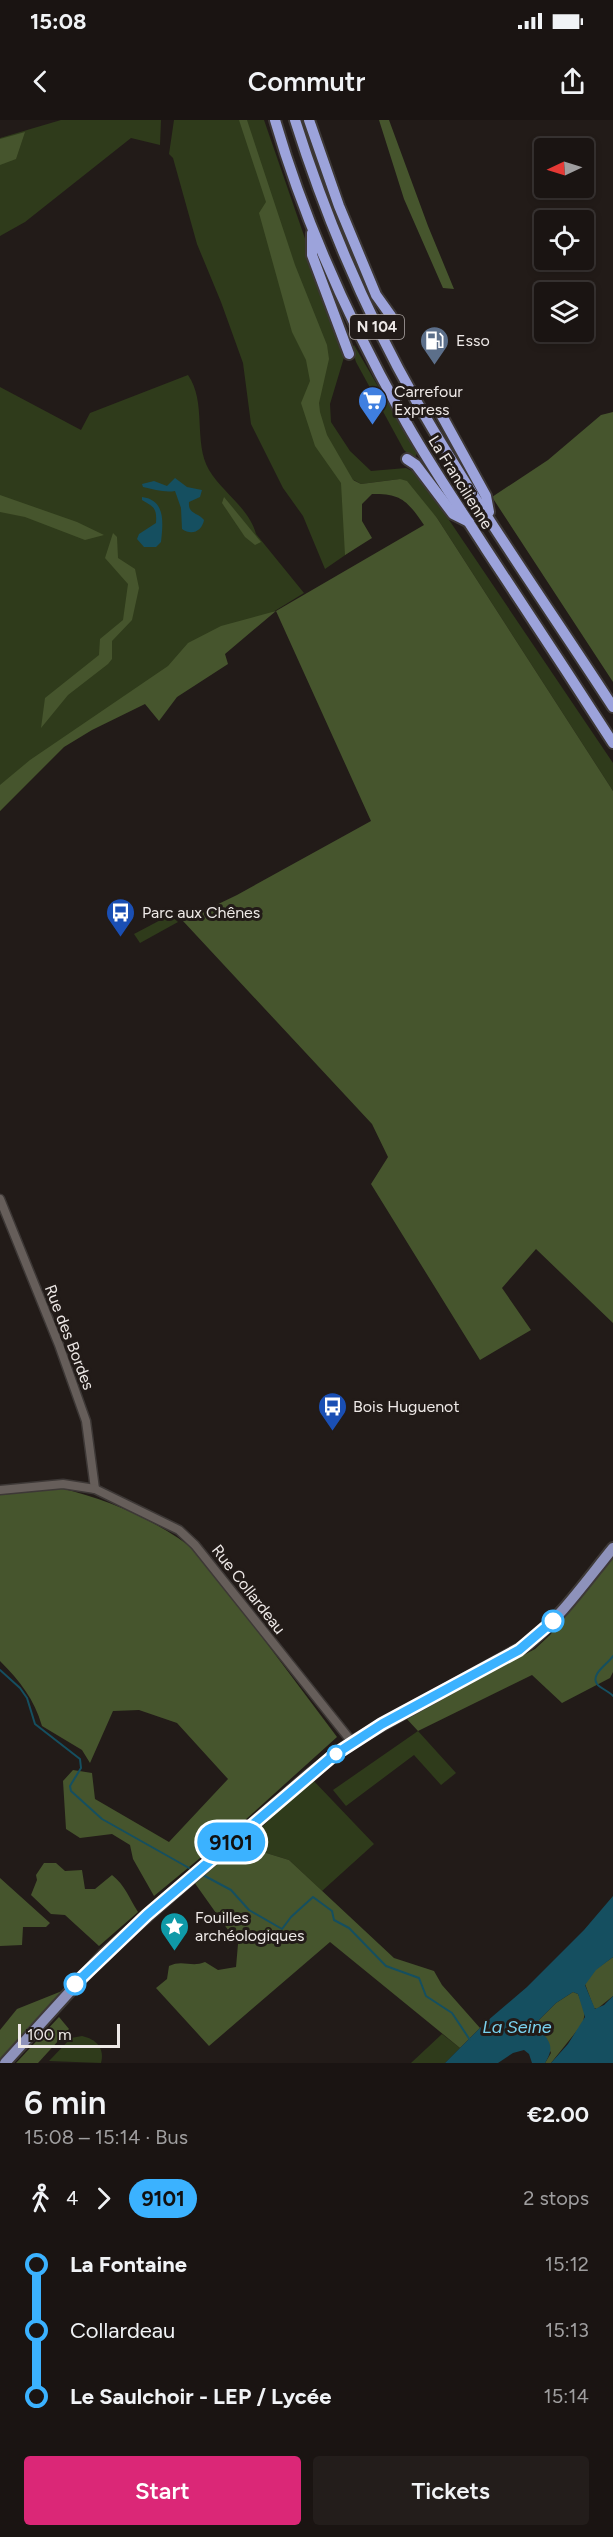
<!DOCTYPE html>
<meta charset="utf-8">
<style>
:root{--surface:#1a1412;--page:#231d1b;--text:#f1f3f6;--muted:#9f9e9f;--line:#383332;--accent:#db2777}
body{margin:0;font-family:Figtree,sans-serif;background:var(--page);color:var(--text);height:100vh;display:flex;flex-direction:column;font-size:22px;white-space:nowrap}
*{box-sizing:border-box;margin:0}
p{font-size:20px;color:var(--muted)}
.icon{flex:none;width:33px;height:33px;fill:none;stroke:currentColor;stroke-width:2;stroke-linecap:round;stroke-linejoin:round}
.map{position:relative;height:1943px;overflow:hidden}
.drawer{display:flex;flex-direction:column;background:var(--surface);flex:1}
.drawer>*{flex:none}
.badge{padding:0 12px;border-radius:20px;font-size:21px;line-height:39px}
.needle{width:39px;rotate:266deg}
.tools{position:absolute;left:534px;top:18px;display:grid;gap:12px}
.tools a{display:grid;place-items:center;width:60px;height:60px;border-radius:6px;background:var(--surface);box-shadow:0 3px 9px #0003,0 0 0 2px var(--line);font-size:30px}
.scale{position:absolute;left:18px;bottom:15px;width:102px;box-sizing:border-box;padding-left:6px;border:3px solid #eee9e7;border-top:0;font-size:16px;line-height:21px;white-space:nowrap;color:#eee9e7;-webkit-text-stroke:4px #221b18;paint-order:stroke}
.map>.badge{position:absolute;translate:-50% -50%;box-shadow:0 0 0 3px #fff}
.legs{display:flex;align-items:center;gap:9px;height:66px;padding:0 24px;font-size:20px}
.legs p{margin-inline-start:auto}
.overview{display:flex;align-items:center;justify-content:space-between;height:102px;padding:0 24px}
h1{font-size:33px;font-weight:600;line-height:45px}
.cta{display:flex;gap:12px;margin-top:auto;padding:12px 24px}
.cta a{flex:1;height:69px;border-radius:6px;background:var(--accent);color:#fff;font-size:24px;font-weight:600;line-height:69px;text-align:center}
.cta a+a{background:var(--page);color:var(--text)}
ul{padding:0 24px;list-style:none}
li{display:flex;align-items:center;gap:21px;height:66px;font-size:22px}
li i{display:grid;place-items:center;width:9px;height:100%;margin:0 8px;background:currentColor}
li i::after{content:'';width:15px;height:15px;margin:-8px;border:4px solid;border-radius:50%;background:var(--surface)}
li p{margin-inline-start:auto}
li:first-child i{background:linear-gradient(#0000 50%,currentColor 0)}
li:last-child i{background:linear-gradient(currentColor 50%,#0000 0)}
.status{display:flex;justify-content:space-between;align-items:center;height:42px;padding:0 30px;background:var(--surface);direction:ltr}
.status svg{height:16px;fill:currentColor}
header{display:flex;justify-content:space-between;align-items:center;height:78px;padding:0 24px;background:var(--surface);font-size:27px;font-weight:600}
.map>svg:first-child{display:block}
.green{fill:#2f3b1b}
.forest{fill:#46552d}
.water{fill:#154f60}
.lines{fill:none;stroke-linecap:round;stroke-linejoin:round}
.stream{stroke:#154f60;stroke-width:2}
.tertiary-casing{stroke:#3d3836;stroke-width:11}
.primary-casing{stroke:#3d3836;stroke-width:14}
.trunk-casing{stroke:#3d3836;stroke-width:14}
.tertiary{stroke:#665e5a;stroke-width:8}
.primary{stroke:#8e92bb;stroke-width:10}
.trunk{stroke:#9ca3db;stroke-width:10}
.line-1-casing{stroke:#fff;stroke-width:14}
.line-1{stroke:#3bb2ff;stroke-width:9}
.stop-1-dot{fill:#fff;stroke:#3bb2ff;stroke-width:3}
.labels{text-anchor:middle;stroke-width:6;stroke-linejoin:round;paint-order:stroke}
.shield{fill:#221b18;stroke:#b1aba9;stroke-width:1.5}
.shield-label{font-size:15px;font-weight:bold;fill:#eee9e7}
.poi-label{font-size:16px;fill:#eee9e7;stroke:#221b18;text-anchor:start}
.street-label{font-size:16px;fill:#eee9e7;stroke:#221b18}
.water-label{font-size:18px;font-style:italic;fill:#7ad2ef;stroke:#221b18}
</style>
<div class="status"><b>15:08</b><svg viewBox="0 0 49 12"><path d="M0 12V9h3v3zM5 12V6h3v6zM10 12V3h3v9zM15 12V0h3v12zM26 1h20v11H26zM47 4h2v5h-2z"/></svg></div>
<header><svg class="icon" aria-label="back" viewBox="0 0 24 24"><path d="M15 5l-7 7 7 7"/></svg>Commutr<svg class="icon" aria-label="share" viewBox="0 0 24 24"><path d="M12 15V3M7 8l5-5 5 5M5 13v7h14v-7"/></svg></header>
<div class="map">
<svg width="613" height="1943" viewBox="0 0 613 1943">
<rect width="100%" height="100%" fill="#221b18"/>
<g class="green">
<path d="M 61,0 L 161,0 L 160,25 L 131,18 L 25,102 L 0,116 L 0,18 Z"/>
<path d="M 174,0 L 264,0 L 345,234 L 330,284 L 331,302 L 350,331 L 371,351 L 406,348 L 418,354 L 613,643 L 613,671 L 437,398 L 400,359 L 361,364 L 354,360 L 354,429 L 325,449 L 303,396 L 283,368 L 251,304 L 243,243 L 221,182 L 197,124 L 173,38 L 169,34 Z"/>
<path d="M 354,225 L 417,333 L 414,340 L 404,330 L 356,242 L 352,229 Z"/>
<path d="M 188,255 C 207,282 193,322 209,350 C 223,373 249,388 256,414 L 304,473 L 190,543 L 64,626 L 0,691 L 0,267 L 81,310 L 90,293 Z"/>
<path d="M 170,795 L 178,802 L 140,823 L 134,814 Z"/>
<path d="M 418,1611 L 456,1653 L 441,1665 L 414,1635 L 346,1686 L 333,1670 Z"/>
<path d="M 311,1658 L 374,1724 L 322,1771 L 289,1740 L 243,1726 Z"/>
<path d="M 442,1914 L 460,1928 L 445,1943 L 411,1943 Z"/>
<path d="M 82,1916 C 96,1919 105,1928 101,1943 L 49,1941 L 71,1918 Z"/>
</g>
<g class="forest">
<path d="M 239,0 L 247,0 L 295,145 L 327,225 L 329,239 L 319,283 L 320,292 L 327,315 L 353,360 L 361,364 L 400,359 L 407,361 L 437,398 L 613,671 L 613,1203 L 536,1129 L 502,1168 L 531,1210 L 480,1240 L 371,1064 L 388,1037 L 372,1004 L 183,801 L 237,775 L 371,701 L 276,491 L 225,534 L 228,544 L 177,577 L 159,601 L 145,584 L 92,610 L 64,627 L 0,691 L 0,665 L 30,640 L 168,546 L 188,523 L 221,506 L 276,491 L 424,405 C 408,382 402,373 372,374 L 362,384 L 362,401 L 372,418 L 345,435 L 341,363 L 315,326 L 301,283 L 310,261 L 306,240 L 292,212 L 259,93 L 266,82 Z"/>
<path d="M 379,0 L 389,0 L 428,106 L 454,169 L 443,168 L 404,79 Z"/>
<path d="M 25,12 L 16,39 L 0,45 L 0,19 Z"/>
<path d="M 613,292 L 613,562 L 492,377 L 548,340 L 601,295 Z"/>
<path d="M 0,375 L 77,402 L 104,415 L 85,420 L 25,397 L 0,392 Z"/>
<path d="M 224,377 L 261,422 L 255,425 L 245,417 L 222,383 Z"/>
<path d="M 113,413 L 117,417 L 118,438 L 135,449 L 139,468 L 132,500 L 112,521 L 112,539 L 108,544 L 68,575 L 41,608 L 45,578 L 99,535 L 100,519 L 123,500 L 128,464 L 105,438 Z"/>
<path d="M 60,1368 C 111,1380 160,1402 200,1434 L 337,1617 L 234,1710 L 154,1776 L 133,1739 L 130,1725 L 112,1714 L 80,1718 L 66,1709 L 63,1661 L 73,1650 L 92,1653 L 95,1679 L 169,1722 L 228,1659 L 177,1603 L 139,1590 L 113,1591 L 90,1643 L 82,1630 L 42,1606 C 34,1579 20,1561 0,1541 L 0,1375 Z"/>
<path d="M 613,1435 L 613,1552 L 610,1558 L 562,1583 L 532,1555 L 418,1611 L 405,1597 L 535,1529 L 550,1515 Z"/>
<path d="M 243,1726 L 289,1740 L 394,1838 L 434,1851 L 442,1865 L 480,1908 L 460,1928 L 330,1822 L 209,1926 L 156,1868 L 167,1859 L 169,1846 C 183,1839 191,1848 205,1842 L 218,1850 L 236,1847 L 238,1824 L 194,1762 L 197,1755 Z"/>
<path d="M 44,1743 L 56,1743 L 65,1751 L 82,1750 L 85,1769 L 95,1769 L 112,1755 C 125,1765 129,1778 138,1792 L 99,1826 L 65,1795 L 51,1794 L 31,1775 L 37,1760 L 36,1755 Z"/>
<path d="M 0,1758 L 50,1803 L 46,1807 L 23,1807 L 22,1825 L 0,1826 Z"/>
<path d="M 613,1837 L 613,1876 L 597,1889 L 594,1888 L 585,1864 L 595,1850 Z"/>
<path d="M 62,1871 L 0,1940 L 0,1910 L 17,1889 Z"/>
<path d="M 573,1872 L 578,1874 L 585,1891 L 583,1903 L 551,1943 L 545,1943 L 551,1933 L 539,1906 L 539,1900 L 556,1883 Z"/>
<path d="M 59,1897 L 69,1909 L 38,1943 L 16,1943 Z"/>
</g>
<g class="water">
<path d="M 175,358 L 187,367 L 202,370 L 200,377 L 189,382 C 188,395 198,392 204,400 C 202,411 192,416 182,409 L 181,388 L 175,371 C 164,373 154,369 143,367 L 142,364 L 154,361 L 167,366 Z"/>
<path d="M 142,377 C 166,380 163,403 161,422 L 156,427 L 144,427 L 137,419 L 139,414 L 156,403 C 157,388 154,387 142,380 Z"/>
<path d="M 613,1776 L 613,1837 L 596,1850 L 585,1865 L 595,1889 L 604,1885 L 613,1876 L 613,1943 L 551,1943 L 568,1924 L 585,1897 L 578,1874 L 573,1872 L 556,1883 L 539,1900 C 539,1919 560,1919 545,1943 L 532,1943 L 529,1934 L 524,1930 L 513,1933 L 498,1943 L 445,1943 L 486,1902 L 527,1867 L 584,1810 Z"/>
</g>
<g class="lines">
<g class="stream">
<path d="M 613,1536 C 608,1544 590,1554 597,1564 C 601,1569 609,1571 613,1576"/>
<path d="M 0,1550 L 20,1568 L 27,1578 L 35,1604 L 80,1639 L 81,1648 L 70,1666 L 71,1671 L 102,1699 L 189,1748"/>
<path d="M 203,1755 L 231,1770 L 249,1790 L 282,1809 L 291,1797 L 313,1777 L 332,1791 L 334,1800 L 349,1808 L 386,1846 L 419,1858 L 426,1876 L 452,1893 L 470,1920"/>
</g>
<defs>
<g id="tertiary">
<path d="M 0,1079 L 59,1225 L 86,1301 L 95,1369"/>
<path d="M 0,1370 L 63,1364 L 95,1369 L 179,1410 L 195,1425 L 352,1622"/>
</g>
<path id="primary" d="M 5,1943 L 104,1834 L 309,1655 L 352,1622 L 528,1524 C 561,1497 586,1461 613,1428"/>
<g id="trunk">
<path d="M 275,0 C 305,103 350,202 402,295 C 427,341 458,385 486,429 C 529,494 571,558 613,623"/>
<path d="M 295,0 C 326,98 367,195 418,284 C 478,388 548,487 613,587"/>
<path d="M 309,0 L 339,86 L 376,175 L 391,196"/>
<path d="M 312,113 L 312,135 L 349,234"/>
<path d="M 442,296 L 486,376 L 489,392"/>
<path d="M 407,339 L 416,345 L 453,394 L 469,402"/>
</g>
</defs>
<use href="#tertiary" class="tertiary-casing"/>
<use href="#primary" class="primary-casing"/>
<use href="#trunk" class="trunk-casing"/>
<use href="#tertiary" class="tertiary"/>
<use href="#primary" class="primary"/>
<use href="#trunk" class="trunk"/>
</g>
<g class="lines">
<defs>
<path id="line-1" d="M 75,1864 L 147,1795 L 334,1635 L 382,1604 L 519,1530 L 553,1501"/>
</defs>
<use href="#line-1" class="line-1-casing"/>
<use href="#line-1" class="line-1"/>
</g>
<defs>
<symbol id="fuel-pin" viewBox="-11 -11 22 30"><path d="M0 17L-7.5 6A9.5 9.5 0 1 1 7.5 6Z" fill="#5c6f8a" stroke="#221b18"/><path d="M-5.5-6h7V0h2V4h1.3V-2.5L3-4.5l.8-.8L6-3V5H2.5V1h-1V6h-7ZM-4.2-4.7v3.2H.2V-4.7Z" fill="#fff"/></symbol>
<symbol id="supermarket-pin" viewBox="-11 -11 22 30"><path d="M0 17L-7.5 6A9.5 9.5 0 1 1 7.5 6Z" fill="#3f7fe0" stroke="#221b18"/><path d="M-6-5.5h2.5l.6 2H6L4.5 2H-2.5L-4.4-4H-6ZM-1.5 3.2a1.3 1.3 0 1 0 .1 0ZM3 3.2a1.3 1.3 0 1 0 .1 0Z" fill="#fff"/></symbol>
<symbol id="bus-pin" viewBox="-11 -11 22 30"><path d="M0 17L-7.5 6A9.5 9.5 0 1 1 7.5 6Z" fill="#1a4fb4" stroke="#221b18"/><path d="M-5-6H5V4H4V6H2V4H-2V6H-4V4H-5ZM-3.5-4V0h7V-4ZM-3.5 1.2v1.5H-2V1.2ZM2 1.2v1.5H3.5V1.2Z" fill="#fff"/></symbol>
<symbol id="sight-pin" viewBox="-11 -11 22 30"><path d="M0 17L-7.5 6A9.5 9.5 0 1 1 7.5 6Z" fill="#0f9aa8" stroke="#221b18"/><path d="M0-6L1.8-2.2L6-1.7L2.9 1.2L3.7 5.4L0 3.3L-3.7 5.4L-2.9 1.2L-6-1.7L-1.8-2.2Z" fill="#fff"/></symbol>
</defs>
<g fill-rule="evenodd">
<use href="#fuel-pin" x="418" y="204" width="33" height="45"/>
<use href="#supermarket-pin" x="356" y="264" width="33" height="45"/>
<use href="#bus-pin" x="104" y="776" width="33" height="45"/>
<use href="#bus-pin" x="316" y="1270" width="33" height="45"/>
<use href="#sight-pin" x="158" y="1790" width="33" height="45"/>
</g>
<g class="stop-1-dot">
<circle cx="553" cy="1501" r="10"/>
<circle cx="336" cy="1634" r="8"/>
<circle cx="75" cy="1864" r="10"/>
</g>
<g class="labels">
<rect class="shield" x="350" y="195" width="54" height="24" rx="4.5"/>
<g class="shield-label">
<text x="377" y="212">N 104</text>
</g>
<g class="poi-label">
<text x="456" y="226">Esso</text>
<text x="394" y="277">Carrefour<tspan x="394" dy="18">Express</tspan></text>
<text x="142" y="798">Parc aux Chênes</text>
<text x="353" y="1292">Bois Huguenot</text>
<text x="195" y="1803">Fouilles<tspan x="195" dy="18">archéologiques</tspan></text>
</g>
<g class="street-label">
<text transform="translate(461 362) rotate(58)" y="6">La Francilienne</text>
<text transform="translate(70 1217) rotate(69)" y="6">Rue des Bordes</text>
<text transform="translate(249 1469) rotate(52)" y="6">Rue Collardeau</text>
</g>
<g class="water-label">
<text x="517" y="1913">La Seine</text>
</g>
</g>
</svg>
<div class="tools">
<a><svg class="needle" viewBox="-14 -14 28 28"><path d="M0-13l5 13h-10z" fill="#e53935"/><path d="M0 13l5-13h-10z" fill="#9f9e9f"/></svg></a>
<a><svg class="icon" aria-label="locate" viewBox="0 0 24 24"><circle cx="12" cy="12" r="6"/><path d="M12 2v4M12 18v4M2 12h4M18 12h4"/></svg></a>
<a><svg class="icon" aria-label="layers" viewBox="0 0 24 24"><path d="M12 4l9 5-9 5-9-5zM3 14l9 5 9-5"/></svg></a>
</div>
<div class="scale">100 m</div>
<b class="badge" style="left:231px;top:1722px;background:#3bb2ff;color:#111">9101</b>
</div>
<section class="drawer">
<div class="overview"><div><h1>6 min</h1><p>15:08 – 15:14 · Bus</p></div><b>€2.00</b></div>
<div class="legs"><svg class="icon" aria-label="walk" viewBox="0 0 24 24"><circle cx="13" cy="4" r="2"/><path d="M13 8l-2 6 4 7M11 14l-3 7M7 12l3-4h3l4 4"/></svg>4<svg class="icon" aria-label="forward" viewBox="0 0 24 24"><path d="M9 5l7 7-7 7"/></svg><b class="badge" style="background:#3bb2ff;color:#111">9101</b><p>2 stops</p></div>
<ul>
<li><i style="color:#3bb2ff"></i><b>La Fontaine</b><p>15:12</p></li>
<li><i style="color:#3bb2ff"></i><span>Collardeau</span><p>15:13</p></li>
<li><i style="color:#3bb2ff"></i><b>Le Saulchoir - LEP / Lycée</b><p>15:14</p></li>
</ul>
<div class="cta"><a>Start</a><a>Tickets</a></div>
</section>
